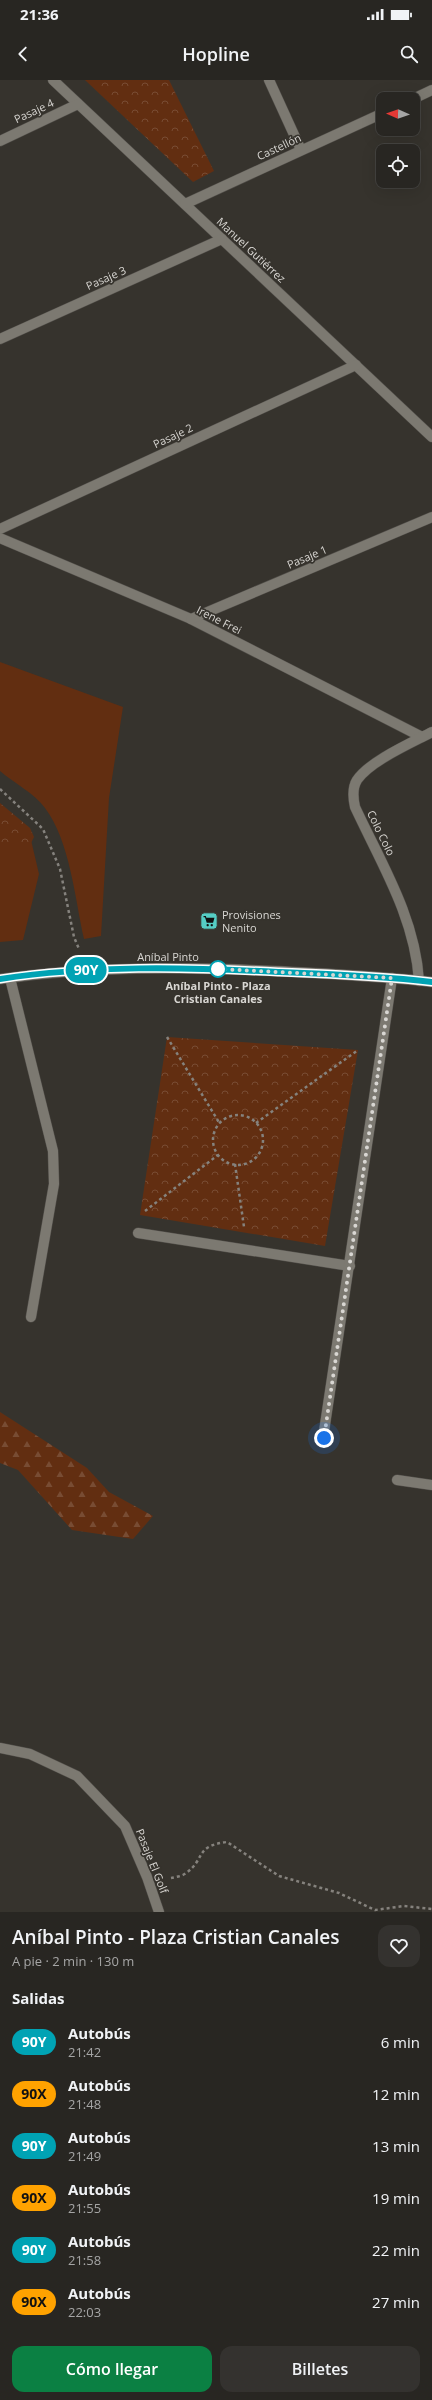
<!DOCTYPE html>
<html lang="es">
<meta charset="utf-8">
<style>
:root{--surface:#282622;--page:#34322f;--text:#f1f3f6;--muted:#a5a5a5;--line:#444340;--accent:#0b8043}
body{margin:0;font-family:"Open Sans",sans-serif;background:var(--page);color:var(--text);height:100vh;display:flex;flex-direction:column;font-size:15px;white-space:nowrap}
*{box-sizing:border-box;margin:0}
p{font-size:13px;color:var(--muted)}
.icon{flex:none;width:22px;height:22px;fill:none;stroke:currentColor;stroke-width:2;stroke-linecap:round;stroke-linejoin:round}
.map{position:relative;height:1832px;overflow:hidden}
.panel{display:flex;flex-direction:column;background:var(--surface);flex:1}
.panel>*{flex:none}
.badge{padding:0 8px;border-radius:13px;font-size:14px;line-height:26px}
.needle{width:26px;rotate:272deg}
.buttons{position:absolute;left:376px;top:12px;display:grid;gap:8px}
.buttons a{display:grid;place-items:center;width:44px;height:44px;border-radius:8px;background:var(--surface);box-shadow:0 4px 16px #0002,0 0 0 1px var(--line);font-size:20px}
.you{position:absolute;width:20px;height:20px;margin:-10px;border:3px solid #fff;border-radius:50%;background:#1a73e8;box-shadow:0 0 0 6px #1a73e833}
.map>.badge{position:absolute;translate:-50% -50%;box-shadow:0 0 0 2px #fff}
h2{padding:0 12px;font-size:15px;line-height:36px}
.round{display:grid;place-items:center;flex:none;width:42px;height:42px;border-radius:12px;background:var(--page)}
.overview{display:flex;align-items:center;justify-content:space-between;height:68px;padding:0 12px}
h1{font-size:19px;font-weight:600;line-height:30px}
.cta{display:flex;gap:8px;margin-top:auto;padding:8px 12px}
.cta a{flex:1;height:46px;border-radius:12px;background:var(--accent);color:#fff;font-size:16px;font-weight:600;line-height:46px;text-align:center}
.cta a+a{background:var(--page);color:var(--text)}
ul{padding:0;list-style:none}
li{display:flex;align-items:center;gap:12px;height:52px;padding:0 12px}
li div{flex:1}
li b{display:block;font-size:15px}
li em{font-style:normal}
li .badge{min-width:44px;font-weight:700;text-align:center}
.status{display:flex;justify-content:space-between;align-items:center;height:28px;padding:0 20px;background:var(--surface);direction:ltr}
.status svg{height:11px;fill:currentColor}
header{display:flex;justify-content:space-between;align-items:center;height:52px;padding:0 12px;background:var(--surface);font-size:18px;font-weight:600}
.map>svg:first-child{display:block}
.green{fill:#622e11}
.forest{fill:url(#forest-firs)}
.park{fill:url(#park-crowns)}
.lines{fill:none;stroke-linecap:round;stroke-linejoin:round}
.minor-casing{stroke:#524f4a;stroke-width:11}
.path{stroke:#85827d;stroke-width:2.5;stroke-dasharray:3 3;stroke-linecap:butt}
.minor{stroke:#7c7971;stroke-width:10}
.line-casing{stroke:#fff;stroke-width:9}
.line{stroke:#00a3b4;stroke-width:6}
.walk{stroke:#d8d6d2;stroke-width:4;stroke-dasharray:0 7.2}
.stop-dot{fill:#fff;stroke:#00a3b4;stroke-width:2}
.labels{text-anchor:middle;stroke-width:3.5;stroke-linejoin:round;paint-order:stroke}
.street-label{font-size:11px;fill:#d8d6d2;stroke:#36332d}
.poi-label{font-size:11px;fill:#d8d6d2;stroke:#36332d;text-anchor:start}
.stop-label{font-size:11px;font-weight:bold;fill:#d8d6d2;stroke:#36332d}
</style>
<div class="status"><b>21:36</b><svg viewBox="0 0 49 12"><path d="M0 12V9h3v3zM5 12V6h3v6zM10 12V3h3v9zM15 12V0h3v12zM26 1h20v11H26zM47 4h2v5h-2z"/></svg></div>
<header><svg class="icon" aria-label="back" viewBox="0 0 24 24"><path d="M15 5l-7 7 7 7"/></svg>Hopline<svg class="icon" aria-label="search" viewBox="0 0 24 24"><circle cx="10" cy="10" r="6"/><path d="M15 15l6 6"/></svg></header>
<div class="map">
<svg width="432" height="1832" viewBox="0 0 432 1832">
<defs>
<pattern id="forest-firs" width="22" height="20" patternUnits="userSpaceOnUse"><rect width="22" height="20" fill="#622e11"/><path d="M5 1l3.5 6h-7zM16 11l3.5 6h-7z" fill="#784c33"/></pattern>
<pattern id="park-crowns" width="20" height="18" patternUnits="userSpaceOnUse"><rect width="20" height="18" fill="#622e11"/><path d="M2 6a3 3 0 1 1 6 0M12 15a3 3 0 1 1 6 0" fill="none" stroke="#784c33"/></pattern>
</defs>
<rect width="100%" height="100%" fill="#36332d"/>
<g class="green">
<path d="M 0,582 L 123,627 L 109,718 L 101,856 L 84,859 C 75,819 70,761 45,728 C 34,713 14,703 0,691 Z"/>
<path d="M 0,729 L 31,760 L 39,794 L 23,860 L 0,862 Z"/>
</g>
<path class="forest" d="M 0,1332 L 87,1388 L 109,1412 L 153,1436 L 133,1459 L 72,1450 L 18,1390 L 0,1383 Z"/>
<g class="park">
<path d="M 85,0 L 169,0 L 214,91 L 193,102 Z"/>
<path d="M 0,723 L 30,748 L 34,757 L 30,765 L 0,767 Z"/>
<path d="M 167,957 L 358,970 L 325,1166 L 140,1135 Z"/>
</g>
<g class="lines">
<defs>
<g id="minor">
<path d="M 53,0 L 432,357"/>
<path d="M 269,0 L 301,70"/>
<path d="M 413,19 L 432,10"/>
<path d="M 0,61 L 78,24"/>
<path d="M 185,124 L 383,33"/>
<path d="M 0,259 L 222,159"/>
<path d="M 0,449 L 356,285"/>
<path d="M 0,458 L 191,539 L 422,657"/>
<path d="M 191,539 L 432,437"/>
<path d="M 10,898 L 53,1071 L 54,1104 L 31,1237"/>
<path d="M 0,899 C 91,886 183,887 275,891 C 327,894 380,896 432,902"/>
<path d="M 419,901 C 415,837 381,783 355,727 C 353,718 352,708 357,700 C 370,681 411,663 432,652"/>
<path d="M 138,1153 L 350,1186"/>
<path d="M 323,1358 L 392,898"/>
<path d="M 397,1400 L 432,1405"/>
<path d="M 0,1668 L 30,1674 L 77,1696 L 125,1746 L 147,1797 L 159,1832"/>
</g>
</defs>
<use href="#minor" class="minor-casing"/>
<g class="path">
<path d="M 0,709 L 43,749 L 60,789 L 74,857 L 79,869"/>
<path d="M 167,957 L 220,1044"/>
<circle cx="238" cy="1060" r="25"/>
<path d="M 256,1043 L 358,970"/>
<path d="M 235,1084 L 244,1147"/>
<path d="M 145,1131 L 218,1075"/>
<path d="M 171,1798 C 176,1797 183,1796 186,1793 C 206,1779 194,1766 227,1762 L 279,1796 L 339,1813 L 375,1830 L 404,1826 L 432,1829"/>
</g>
<use href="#minor" class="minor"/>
</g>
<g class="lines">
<defs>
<path id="line" d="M 0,899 C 92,885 185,887 278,892 C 329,894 381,896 432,902"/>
</defs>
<use href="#line" class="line-casing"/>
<use href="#line" class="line"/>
<path class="walk" d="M 218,889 L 392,898 L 324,1358"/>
</g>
<defs>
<symbol id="supermarket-square" viewBox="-11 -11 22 22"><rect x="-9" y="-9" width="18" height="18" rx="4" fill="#55cec5" stroke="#36332d"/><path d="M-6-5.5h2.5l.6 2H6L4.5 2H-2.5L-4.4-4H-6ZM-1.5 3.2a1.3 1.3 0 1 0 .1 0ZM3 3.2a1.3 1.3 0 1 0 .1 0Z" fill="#111"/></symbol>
</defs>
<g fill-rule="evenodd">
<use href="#supermarket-square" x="199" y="831" width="20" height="20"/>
</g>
<circle class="stop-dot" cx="218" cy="889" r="8"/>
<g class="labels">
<g class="street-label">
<text transform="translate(34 31) rotate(-25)" y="4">Pasaje 4</text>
<text transform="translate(279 67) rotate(-25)" y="4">Castellón</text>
<text transform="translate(251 170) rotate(43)" y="4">Manuel Gutiérrez</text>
<text transform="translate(106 198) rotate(-24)" y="4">Pasaje 3</text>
<text transform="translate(173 356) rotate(-25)" y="4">Pasaje 2</text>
<text transform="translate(307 477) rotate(-23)" y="4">Pasaje 1</text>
<text transform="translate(219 540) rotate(27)" y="4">Irene Frei</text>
<text transform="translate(381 753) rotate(64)" y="4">Colo Colo</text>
<text x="168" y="881">Aníbal Pinto</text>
<text transform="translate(152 1781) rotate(68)" y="4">Pasaje El Golf</text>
</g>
<g class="poi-label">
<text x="222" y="839">Provisiones<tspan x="222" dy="13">Nenito</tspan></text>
</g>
<g class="stop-label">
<text x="218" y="910">Aníbal Pinto - Plaza<tspan x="218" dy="13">Cristian Canales</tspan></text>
</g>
</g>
</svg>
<div class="buttons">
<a><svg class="needle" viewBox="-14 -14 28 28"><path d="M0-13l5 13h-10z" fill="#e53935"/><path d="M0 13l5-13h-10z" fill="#a5a5a5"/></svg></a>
<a><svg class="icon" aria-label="locate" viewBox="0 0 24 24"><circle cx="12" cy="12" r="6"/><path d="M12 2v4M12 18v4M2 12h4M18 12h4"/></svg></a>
</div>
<div class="you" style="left:324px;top:1358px"></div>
<b class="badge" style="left:86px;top:890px;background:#00a3b4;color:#fff">90Y</b>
</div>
<section class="panel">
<div class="overview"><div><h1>Aníbal Pinto - Plaza Cristian Canales</h1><p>A pie · 2 min · 130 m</p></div><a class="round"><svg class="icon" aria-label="heart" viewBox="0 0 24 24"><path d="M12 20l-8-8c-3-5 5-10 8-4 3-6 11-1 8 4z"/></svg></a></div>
<h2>Salidas</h2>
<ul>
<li><span class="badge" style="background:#00a3b4;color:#fff">90Y</span><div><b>Autobús</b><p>21:42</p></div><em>6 min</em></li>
<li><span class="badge" style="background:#ffa200;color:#111">90X</span><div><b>Autobús</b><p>21:48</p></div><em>12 min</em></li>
<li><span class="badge" style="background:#00a3b4;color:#fff">90Y</span><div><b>Autobús</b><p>21:49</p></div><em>13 min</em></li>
<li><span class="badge" style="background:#ffa200;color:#111">90X</span><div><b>Autobús</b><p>21:55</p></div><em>19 min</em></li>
<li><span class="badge" style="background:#00a3b4;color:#fff">90Y</span><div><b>Autobús</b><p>21:58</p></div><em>22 min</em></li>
<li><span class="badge" style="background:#ffa200;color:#111">90X</span><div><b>Autobús</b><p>22:03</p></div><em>27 min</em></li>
</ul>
<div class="cta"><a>Cómo llegar</a><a>Billetes</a></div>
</section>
